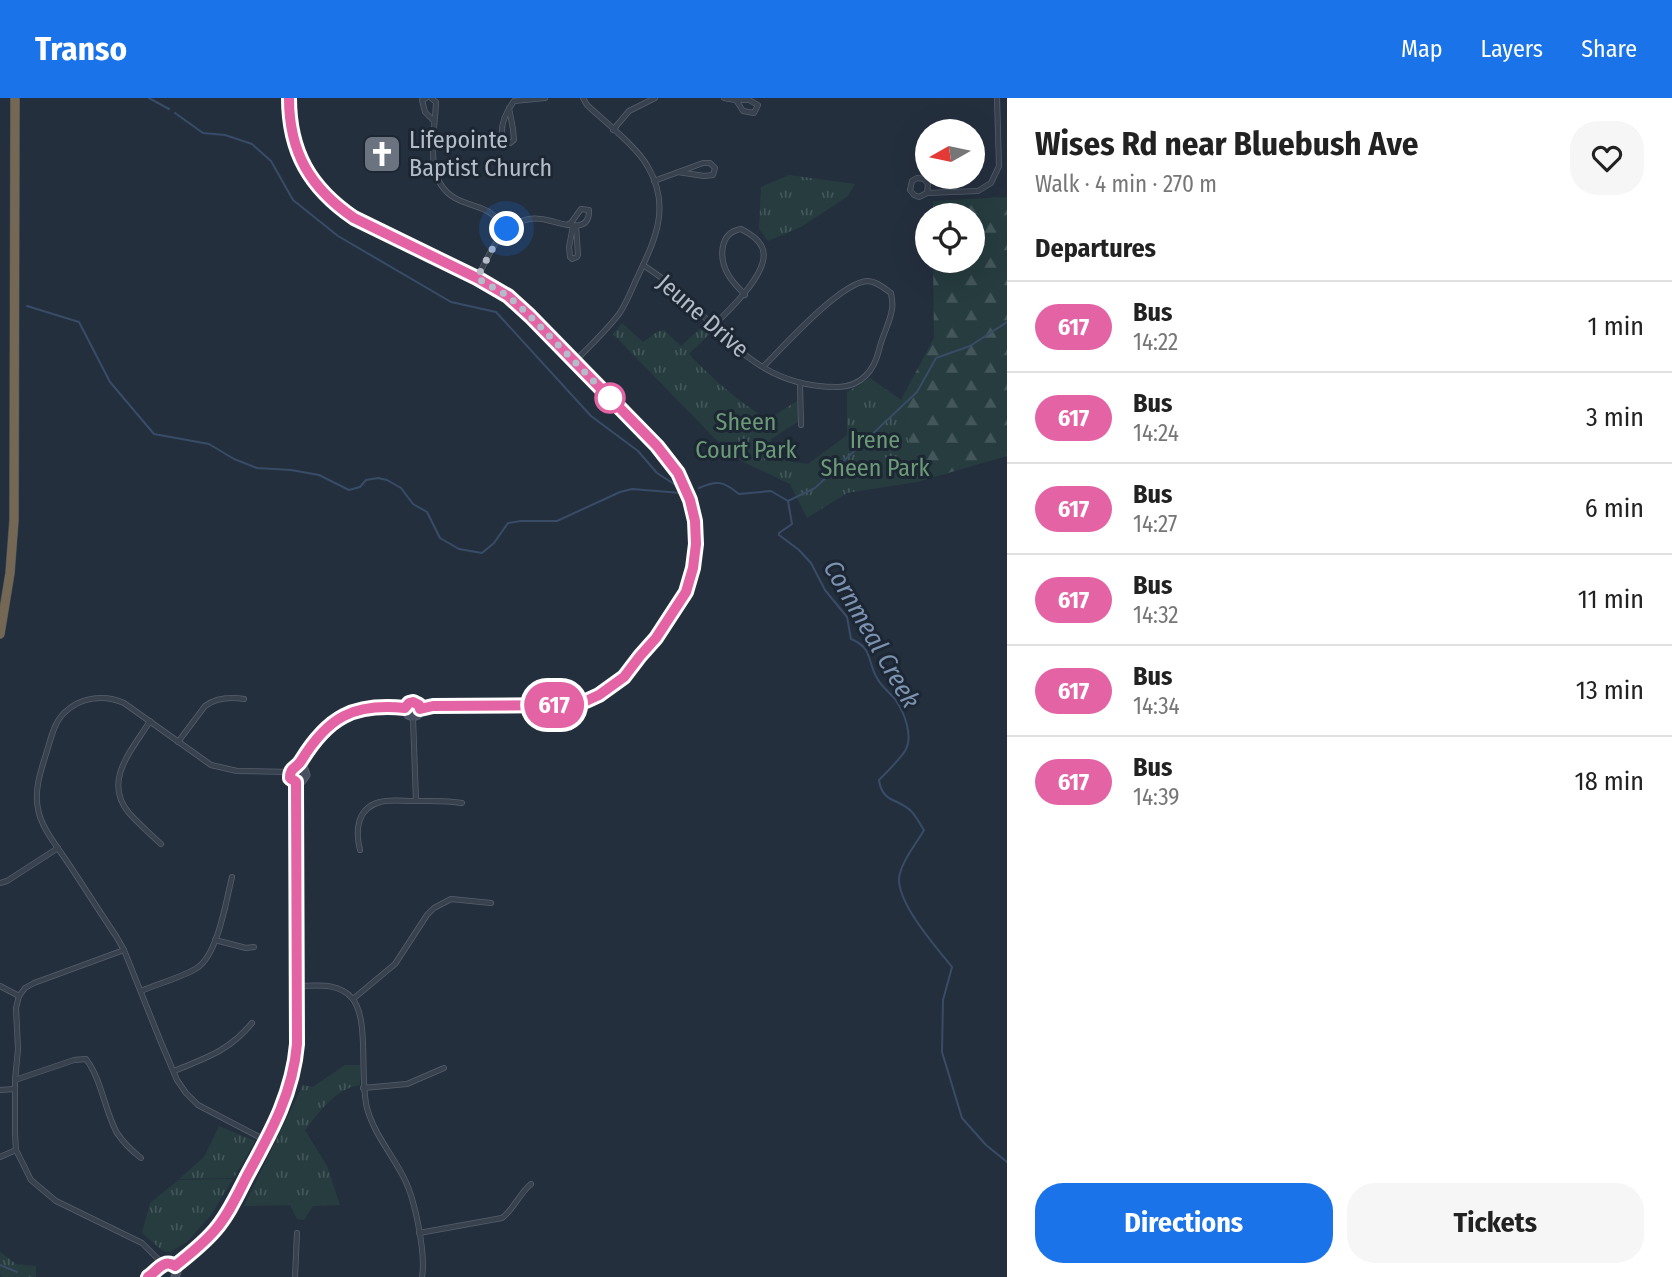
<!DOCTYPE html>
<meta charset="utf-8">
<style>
:root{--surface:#fff;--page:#f6f6f6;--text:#222;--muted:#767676;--line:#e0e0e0;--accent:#1a73e8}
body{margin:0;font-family:"Fira Sans Condensed",sans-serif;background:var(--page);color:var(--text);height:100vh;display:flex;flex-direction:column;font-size:26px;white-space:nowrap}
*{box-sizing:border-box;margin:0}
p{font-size:23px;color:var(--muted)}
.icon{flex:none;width:38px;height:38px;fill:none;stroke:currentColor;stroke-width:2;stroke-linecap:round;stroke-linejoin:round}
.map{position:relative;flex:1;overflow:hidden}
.panel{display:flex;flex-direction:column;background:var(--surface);width:665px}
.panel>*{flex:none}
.badge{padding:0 14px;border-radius:23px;font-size:24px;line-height:46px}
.needle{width:46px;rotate:261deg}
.tools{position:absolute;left:915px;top:21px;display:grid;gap:14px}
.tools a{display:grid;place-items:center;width:70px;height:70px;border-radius:50%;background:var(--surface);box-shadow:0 7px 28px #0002;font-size:35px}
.you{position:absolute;width:35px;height:35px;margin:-18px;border:5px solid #fff;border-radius:50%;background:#1a73e8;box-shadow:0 0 0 10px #1a73e833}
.map>.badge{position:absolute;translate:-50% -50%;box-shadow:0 0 0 4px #fff}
h2{padding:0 28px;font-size:26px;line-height:63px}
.round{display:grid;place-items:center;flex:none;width:74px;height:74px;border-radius:28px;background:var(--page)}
.overview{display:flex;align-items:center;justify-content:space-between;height:119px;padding:0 28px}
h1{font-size:33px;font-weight:700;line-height:52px}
.button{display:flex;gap:14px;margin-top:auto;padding:14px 28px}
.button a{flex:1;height:80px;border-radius:28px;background:var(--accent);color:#fff;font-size:28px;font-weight:700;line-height:80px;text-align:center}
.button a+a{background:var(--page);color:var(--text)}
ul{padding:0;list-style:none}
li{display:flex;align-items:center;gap:21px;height:91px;padding:0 28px;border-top:2px solid var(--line)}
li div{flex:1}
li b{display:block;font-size:26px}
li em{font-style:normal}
li .badge{min-width:77px;font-weight:700;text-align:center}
header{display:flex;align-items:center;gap:42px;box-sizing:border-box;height:98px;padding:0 35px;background:var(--accent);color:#fff}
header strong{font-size:33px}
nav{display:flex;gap:38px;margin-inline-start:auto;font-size:24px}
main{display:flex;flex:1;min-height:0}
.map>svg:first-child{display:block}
.forest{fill:url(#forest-firs)}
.park{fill:url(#park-tufts)}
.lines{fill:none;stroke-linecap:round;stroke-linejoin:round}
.stream{stroke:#394c67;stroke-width:2}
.street-casing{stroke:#565f6c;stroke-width:6}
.secondary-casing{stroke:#565f6c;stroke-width:9}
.highway-casing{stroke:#434c59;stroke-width:10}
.street{stroke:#38414e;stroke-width:4.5}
.secondary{stroke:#465061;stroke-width:7}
.highway{stroke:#746855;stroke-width:9}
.line-casing{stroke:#fff;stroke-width:16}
.line{stroke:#e463a4;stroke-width:10}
.walk{stroke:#b4bcc9;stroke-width:7;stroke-dasharray:0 12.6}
.stop-dot{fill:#fff;stroke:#e463a4;stroke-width:3.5}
.labels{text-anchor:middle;stroke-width:6;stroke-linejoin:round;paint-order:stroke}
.poi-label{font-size:24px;fill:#b4bcc9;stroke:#1d2633;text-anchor:start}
.street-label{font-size:24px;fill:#b4bcc9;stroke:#1d2633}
.park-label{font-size:24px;fill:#6b9a76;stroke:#1d2633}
.water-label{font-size:26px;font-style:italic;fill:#7c92b1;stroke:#1d2633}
</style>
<header>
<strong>Transo</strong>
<nav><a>Map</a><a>Layers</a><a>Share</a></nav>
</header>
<main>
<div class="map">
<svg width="1007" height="1179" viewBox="0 0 1007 1179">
<defs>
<pattern id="forest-firs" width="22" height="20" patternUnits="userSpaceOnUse" patternTransform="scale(1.75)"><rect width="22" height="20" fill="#263c3f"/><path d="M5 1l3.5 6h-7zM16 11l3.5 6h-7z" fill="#435659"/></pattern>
<pattern id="park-tufts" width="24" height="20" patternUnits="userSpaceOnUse" patternTransform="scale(1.75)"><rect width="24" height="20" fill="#263c3f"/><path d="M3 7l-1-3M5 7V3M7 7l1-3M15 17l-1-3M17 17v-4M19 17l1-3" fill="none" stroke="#435659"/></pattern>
</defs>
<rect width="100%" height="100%" fill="#242f3e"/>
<path class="forest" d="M 1007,99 L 1007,358 L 917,384 L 901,302 L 934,240 L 933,163 L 973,163 L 973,117 L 933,117 L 933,103 Z"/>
<g class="park">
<path d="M 789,77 L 855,86 L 848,98 L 801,129 L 768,143 L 759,131 L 761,89 Z"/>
<path d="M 622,225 L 643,244 L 657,234 L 664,232 L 681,248 L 706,225 L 714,232 L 689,256 C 712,281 739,303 767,322 L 797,303 L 799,323 L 771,341 L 772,357 L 792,364 L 808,366 L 847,337 L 847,294 L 870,280 L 901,302 L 917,384 L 847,395 L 807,420 L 790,386 L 733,359 L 613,236 Z"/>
<path d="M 345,967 L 360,967 L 360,987 C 335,991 320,1013 305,1032 L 327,1068 L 340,1107 L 313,1108 L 304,1122 L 297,1121 L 290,1107 L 244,1108 L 303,987 L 313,989 Z"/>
<path d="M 219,1028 L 255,1043 L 234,1080 L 179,1081 L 204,1059 Z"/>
<path d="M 233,1081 L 211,1117 L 187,1144 L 170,1154 L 163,1153 L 142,1135 L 150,1105 L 178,1082 Z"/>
<path d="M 0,1154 L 16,1166 L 36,1168 L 36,1179 L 3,1179 L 0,1177 Z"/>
</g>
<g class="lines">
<g class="stream">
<path d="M 149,0 L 169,11"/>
<path d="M 175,15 L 203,35 L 225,37 L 252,46 L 271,63 L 293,102 L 338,138 L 451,204 L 496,214 L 591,318 L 638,353 L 657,375 L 674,386 L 680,395"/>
<path d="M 27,208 L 79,224 L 110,284 L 154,336 L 209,346 L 234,361 L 257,370 L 291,372 L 319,377 L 349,392 L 360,389 L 366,382 L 378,380 L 387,382 L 401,390 L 413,406 L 427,414 L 440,440 L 459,451 L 482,455 L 494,445 L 508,425 L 521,423 L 557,423 L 620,394 L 632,391 L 681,395"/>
<path d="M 699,390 C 717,382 723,383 739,396 L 771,393 L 788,403 L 792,426 L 779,435 L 779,437 L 799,452 L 811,465 L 825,492 L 847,519 L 851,541 C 873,550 867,563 877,580 C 881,588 889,594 895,601 C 904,614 914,638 905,653 C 899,662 887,674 879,682 C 882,705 898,700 911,713 C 916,718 920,726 924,732 C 916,746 904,760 900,775 C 892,800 936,849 952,869 L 943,902 L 942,954 L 962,1020 L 986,1047 L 1007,1064"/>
<path d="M 788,403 L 815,390 L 917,294 L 936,260 L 970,248 L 1007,224"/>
<path d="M 0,1167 L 17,1174"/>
</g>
<defs>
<g id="street">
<path d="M 426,0 L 422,2 L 425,14 L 434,23"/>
<path d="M 431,0 L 436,4 C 435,37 421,87 461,103 C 486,113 488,109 507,131"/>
<path d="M 724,0 L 736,2 L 749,2 L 758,7 L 754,15 L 743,13 L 736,2"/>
<path d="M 509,10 L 513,31 L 514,42 L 510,45 L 503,42 C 499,28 506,14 514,3 L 545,0"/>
<path d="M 613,32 L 629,13 L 655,0"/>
<path d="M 654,83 L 703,65 L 710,65 L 715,70 L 713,77 L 704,78 L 678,74"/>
<path d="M 927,95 L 928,86 L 924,81 L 917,80 L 912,83 L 910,92 L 914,97 L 919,99 L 927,95 L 978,93 L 991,85 L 999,68 L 997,0"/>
<path d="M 573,128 L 569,149 L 570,159 L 572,161 L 577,159 L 578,157 L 576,128"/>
<path d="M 643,167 C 655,175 667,183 678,193 C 729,241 761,290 839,289 C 861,288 874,273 879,252 C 882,238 890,225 892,211 C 893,206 892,200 891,195 C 884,190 876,183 867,183 C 840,185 784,248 763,269"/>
<path d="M 477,180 C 490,156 499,127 529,121 C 536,120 544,121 551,123 C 564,126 590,136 589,112 L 581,111 L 571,125 L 567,127"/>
<path d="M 713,228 C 728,213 773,172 762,149 C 758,140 749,135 741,131 C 718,135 719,162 729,178 C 733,185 740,191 745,197"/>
<path d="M 575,263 C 590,248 606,233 619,216 C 626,206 631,193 636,182 C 654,144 672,110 648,69 C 638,50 604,23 587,7 L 583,0"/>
<path d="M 800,286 L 801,327"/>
<path d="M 413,620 L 416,703"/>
<path d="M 150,623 C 132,652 102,683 129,715 C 139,726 150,736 161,746"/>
<path d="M 178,644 L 205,608 C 216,600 230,599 244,601"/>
<path d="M 360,752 C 355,732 357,710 380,704 C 390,701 403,703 413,703 C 429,703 446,702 462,705"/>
<path d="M 0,785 L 7,783 L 58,750"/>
<path d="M 215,842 L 246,850 L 254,849"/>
<path d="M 124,852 L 34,885 L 25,890 L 19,898 L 16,910 L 18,951 L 15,982 L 15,1036 L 16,1052 L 31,1082 L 56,1103 L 142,1145 L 163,1166"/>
<path d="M 0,888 L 19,898"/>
<path d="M 297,888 C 316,888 338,884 352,900 C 370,921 359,980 367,1010 C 374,1036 392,1056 404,1080 C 415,1101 426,1156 422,1179"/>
<path d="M 141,893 C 157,886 183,879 197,870 C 218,856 226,803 232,779"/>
<path d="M 353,901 L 395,866 L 427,817 L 434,810 L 451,801 L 491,805"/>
<path d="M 174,973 C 206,960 229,953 252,925"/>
<path d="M 15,982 L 74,962 L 86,961 C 102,982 104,1011 117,1035 C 123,1044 132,1053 141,1060"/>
<path d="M 363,990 L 407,986 L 444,970"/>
<path d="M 0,992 L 15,991"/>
<path d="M 265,1042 L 198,1007 L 186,995 L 177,982 L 160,942 L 124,852 L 116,838 C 99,813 83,787 66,762 C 56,747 41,729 38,711 C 34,691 41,672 47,653 C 51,640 54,625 64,615 C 80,599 104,596 124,605 L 211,667 L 237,673 L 290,674"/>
<path d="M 0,1059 L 16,1052"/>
<path d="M 419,1135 L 502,1120 C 514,1111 519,1096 531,1086"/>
<path d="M 295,1179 L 297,1135"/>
</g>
<g id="secondary">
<path d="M 289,0 C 289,54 310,90 354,120 L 477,180 L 508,199 L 530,218 L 664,357 L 680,380 L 692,409 L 696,433 L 695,458 L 686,494 L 675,512 L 664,525 L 656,540 L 624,579 L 599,597 L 586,603 L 563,607 L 433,608 L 420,611"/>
<path d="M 405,610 L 408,617 L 413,619 L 418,617 L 420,611"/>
<path d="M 405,610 L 409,605 L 413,604 L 419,607 L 420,611"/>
<path d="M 296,684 L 290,679 L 291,672 C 294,670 297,668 299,666 C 306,659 309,649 314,642 C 337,613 371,606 405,610"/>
<path d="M 296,684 L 302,683 L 306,677 L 304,671 L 298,668"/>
<path d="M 175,1169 L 214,1134 L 226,1116 L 282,1010 L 294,974 L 297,946 L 296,684"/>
<path d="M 148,1179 L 159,1172 L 163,1166 L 168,1165 L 175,1169 L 177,1174 L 175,1179"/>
</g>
<path id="highway" d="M 0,536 L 10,475 L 14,422 L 15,0"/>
</defs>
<use href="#street" class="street-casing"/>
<use href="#secondary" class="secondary-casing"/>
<use href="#highway" class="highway-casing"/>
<use href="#street" class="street"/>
<use href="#secondary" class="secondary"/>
<use href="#highway" class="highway"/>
</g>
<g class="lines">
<defs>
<path id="line" d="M 148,1179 C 157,1173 164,1160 175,1168 C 189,1157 203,1146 215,1132 C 229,1116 238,1095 248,1076 C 271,1034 293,995 297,946 L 296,684 L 290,680 C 290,669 296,671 301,663 C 328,619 353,605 405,610 L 409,605 L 413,604 L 419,607 L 420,611 L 433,608 L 564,607 L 586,603 L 599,597 L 624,579 L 640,558 L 656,540 L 686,494 L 693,470 L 696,446 L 695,423 L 690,402 L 678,375 L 657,348 L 530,218 L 508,198 L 477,180 L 354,120 C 310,90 289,54 289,0"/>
</defs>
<use href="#line" class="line-casing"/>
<use href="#line" class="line"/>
<path class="walk" d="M 507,131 L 496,144 L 477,180 L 508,198 L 530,218 L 610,300"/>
</g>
<defs>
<symbol id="church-square" viewBox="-11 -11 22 22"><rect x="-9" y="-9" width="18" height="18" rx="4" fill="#6b7280" stroke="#1d2633"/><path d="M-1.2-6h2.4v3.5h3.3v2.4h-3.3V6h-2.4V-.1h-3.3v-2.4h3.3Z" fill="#fff"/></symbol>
</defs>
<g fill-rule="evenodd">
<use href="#church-square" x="360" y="34" width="44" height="44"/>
</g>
<circle class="stop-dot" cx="610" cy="300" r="14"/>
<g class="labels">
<g class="poi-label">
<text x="409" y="50">Lifepointe<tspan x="409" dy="28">Baptist Church</tspan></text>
</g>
<g class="street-label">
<text transform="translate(703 218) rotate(41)" y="8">Jeune Drive</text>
</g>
<g class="park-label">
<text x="746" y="332">Sheen<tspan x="746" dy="28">Court Park</tspan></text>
<text x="875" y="350">Irene<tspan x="875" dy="28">Sheen Park</tspan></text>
</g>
<g class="water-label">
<text transform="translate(872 536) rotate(60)" y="9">Cornmeal Creek</text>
</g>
</g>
</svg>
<div class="tools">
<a><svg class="needle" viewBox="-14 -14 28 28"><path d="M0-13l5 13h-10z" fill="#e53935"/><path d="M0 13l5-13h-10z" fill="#767676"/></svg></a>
<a><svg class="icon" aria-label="locate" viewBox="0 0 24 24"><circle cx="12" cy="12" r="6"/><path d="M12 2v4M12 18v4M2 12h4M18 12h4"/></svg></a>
</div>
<div class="you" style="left:507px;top:131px"></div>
<b class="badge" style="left:554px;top:607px;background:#e463a4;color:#fff">617</b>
</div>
<section class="panel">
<div class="overview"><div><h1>Wises Rd near Bluebush Ave</h1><p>Walk · 4 min · 270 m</p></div><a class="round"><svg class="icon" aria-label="heart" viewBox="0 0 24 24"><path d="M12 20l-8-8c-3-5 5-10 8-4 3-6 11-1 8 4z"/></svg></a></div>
<h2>Departures</h2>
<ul>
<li><span class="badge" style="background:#e463a4;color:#fff">617</span><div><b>Bus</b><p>14:22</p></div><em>1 min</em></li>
<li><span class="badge" style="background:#e463a4;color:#fff">617</span><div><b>Bus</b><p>14:24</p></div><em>3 min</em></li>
<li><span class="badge" style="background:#e463a4;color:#fff">617</span><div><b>Bus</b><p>14:27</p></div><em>6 min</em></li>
<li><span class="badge" style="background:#e463a4;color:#fff">617</span><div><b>Bus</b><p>14:32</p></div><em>11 min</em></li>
<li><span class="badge" style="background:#e463a4;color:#fff">617</span><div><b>Bus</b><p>14:34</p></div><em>13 min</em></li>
<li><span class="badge" style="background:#e463a4;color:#fff">617</span><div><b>Bus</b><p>14:39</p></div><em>18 min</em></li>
</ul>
<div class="button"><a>Directions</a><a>Tickets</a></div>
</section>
</main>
